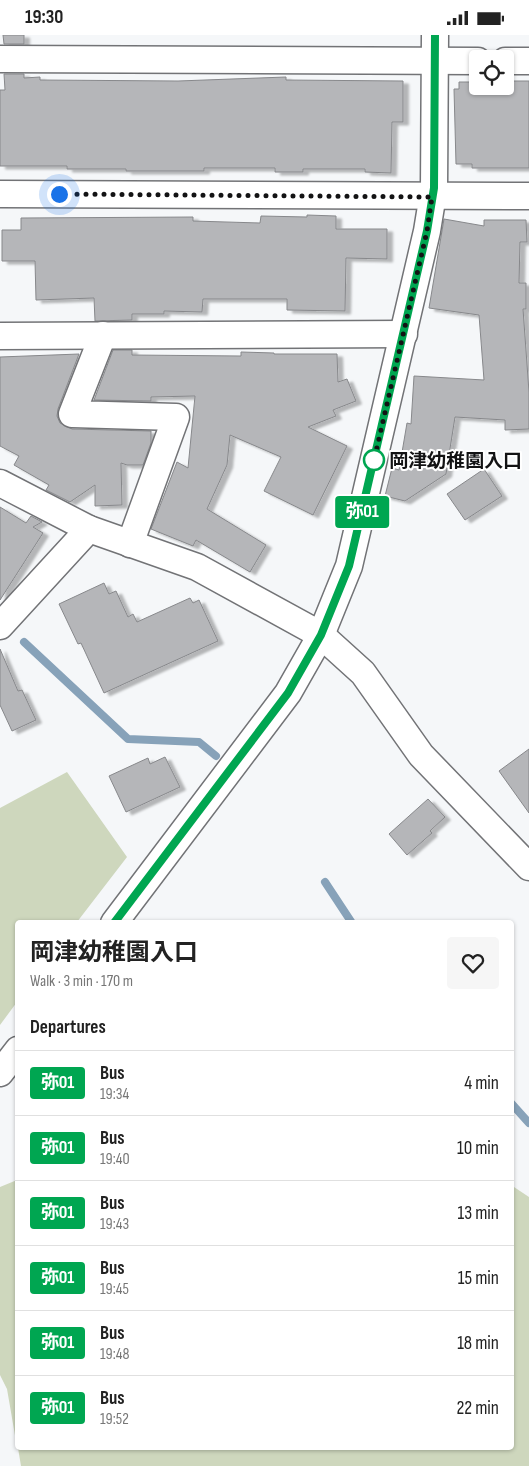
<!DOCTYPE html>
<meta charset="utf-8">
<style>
:root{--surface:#fff;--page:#f6f6f6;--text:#222;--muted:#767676;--line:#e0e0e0}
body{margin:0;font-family:"Sofia Sans Condensed","Noto Sans JP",sans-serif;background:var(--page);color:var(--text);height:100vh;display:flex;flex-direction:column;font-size:19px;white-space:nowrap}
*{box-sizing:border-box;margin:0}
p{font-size:16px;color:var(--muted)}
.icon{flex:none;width:28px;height:28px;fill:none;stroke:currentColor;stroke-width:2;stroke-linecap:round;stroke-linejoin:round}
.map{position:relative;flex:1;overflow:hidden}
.side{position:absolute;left:15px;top:885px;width:499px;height:530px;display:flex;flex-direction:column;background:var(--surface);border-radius:5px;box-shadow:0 1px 4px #0004}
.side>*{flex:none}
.badge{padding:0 10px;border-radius:4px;font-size:18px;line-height:32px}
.controls{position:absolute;left:469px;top:15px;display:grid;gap:10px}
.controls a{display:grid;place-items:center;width:45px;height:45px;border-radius:5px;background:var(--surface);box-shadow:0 1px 4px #0004;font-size:25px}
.you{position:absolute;width:25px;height:25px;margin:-12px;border:4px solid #fff;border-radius:50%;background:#1a73e8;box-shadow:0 0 0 8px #1a73e833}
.map>.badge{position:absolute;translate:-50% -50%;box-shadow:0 0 0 2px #fff}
h2{padding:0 15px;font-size:19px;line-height:45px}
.round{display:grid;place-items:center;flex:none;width:52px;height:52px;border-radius:5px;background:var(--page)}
.overview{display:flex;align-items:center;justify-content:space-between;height:85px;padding:0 15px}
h1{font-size:24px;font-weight:700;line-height:38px}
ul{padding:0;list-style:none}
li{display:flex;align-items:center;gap:15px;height:65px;padding:0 15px;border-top:1px solid var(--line)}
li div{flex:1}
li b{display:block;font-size:19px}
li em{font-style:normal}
li .badge{min-width:55px;font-weight:700;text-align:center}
.status{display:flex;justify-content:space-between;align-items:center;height:35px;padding:0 25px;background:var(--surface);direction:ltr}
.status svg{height:14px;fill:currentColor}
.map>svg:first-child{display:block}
.green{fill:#ced7bd}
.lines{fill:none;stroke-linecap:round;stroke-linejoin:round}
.stream{stroke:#87a2b9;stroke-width:8}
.building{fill:#b5b6b9;stroke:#87888b;filter:url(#shadow)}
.minor-casing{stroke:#727376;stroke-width:29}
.minor{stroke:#fff;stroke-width:26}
.line-casing{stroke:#fff;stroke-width:11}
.line{stroke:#00a651;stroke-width:8}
.walk{stroke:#131314;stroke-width:5;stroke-dasharray:0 9}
.stop-dot{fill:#fff;stroke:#00a651;stroke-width:2.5}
.labels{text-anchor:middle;stroke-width:4;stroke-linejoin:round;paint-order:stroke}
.stop-label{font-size:19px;font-weight:bold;fill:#131314;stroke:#fff;text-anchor:start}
</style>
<div class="status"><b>19:30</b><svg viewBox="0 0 49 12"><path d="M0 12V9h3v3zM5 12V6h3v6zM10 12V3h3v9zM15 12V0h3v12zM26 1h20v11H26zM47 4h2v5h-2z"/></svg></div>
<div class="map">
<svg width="529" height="1431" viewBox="0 0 529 1431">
<defs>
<filter id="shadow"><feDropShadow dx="5.5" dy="3" stdDeviation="1" flood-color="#0004"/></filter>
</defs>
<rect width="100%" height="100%" fill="#f5f7f9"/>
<g class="green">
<path d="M 67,737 L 127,822 L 77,887 L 18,888 L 17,967 L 0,990 L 0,773 Z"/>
<path d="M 17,1145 L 17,1412 L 7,1354 L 0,1340 L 0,1152 Z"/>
<path d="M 511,1150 L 529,1162 L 529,1431 L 21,1431 L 18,1413 L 511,1412 Z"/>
</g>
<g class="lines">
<g class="stream">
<path d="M 24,607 L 128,704 L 199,707 L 216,721"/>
<path d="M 325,847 L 352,888"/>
<path d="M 511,1068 L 529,1088"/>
</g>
</g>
<g class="building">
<path d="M 3,0 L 24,0 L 24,9 L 4,9 Z"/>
<path d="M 4,39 L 24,39 L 24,43 L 40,42 L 40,45 L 178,46 L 286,42 L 286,45 L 403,46 L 403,87 L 392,87 L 391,138 L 365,137 L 365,134 L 303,134 L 303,137 L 275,137 L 275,133 L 204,133 L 204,136 L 126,136 L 126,134 L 67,134 L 67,131 L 0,131 L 0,55 L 5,55 Z"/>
<path d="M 505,46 L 529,46 L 529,133 L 472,133 L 472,129 L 456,129 L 454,54 L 459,54 L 459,47 L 478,47 L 478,51 L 505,51 Z"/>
<path d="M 307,180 L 336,181 L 336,194 L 387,194 L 387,224 L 346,223 L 345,276 L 287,275 L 287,264 L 203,264 L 202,277 L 164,276 L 164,279 L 132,279 L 132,285 L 95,286 L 94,263 L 36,265 L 35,226 L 2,226 L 2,195 L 21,195 L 21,183 L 193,182 L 193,186 L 260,188 L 261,181 L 307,182 Z"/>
<path d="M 444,184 L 484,191 L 484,185 L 526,185 L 527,207 L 520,207 L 519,248 L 526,248 L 526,274 L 523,274 L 529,357 L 529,394 L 505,395 L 505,385 L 455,382 L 446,439 L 405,466 L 385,461 L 392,433 L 399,435 L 407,388 L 411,389 L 414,341 L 484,345 L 479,280 L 429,273 Z"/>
<path d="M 113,315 L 132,315 L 132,320 L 241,321 L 241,317 L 274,318 L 274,319 L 337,319 L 338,347 L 347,344 L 356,366 L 333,375 L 336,381 L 308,392 L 347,411 L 313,480 L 264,456 L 281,422 L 230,400 L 227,430 L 207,474 L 266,510 L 250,537 L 196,505 L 193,511 L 151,494 L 177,427 L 188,433 L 195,361 L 151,362 L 151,366 L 94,365 Z"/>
<path d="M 79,319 L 58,374 L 57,381 L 60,388 L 72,394 L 151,396 L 151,408 L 143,430 L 127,430 L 121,428 L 122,470 L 95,471 L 95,450 L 70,467 L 46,455 L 49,450 L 14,430 L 19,421 L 0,411 L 0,322 Z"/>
<path d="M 484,434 L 502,461 L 465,485 L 447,459 Z"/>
<path d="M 0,472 L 26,488 L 31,481 L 42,487 L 33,492 L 43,498 L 0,565 Z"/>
<path d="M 104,548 L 109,559 L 116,556 L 128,582 L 133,579 L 137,587 L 190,563 L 193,568 L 199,565 L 218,606 L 104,658 L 81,608 L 78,609 L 59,569 Z"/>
<path d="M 0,614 L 18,656 L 22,655 L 36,685 L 12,696 L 0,670 Z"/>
<path d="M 529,714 L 529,778 L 499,736 Z"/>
<path d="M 165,722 L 180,752 L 126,777 L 109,741 L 148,723 L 150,729 Z"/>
<path d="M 428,764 L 445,782 L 430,796 L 432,798 L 407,820 L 389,799 Z"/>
</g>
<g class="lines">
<defs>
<g id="minor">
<path d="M 0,24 L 478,26"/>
<path d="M 505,26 L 529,26"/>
<path d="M 0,159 L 529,161"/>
<path d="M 103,300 L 72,379 L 176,382 L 130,509"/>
<path d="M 0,301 L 404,299"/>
<path d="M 0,448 L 89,494 L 197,532 L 321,600 L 363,638 L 421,720 L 529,832"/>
<path d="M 0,591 L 89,494"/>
<path d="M 114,888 L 288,658 L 321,600 L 349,531 L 427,196 L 434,153 L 435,0"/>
<path d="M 0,1038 L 18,1015"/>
</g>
</defs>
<use href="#minor" class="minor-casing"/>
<use href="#minor" class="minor"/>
</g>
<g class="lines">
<defs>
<path id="line" d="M 114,888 L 288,658 L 321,600 L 349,531 L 427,196 L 434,153 L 435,0"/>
</defs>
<use href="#line" class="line-casing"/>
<use href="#line" class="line"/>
<path class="walk" d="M 59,159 L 432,162 L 427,196 L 372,434 L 374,425"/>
</g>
<circle class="stop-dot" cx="374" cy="425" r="10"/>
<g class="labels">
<g class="stop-label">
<text x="389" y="432">岡津幼稚園入口</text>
</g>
</g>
</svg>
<div class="controls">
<a><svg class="icon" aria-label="locate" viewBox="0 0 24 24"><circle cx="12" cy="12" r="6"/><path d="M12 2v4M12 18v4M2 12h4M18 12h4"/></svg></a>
</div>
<div class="you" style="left:59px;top:159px"></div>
<b class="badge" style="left:362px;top:477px;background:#00a651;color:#fff">弥01</b>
<section class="side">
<div class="overview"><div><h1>岡津幼稚園入口</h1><p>Walk · 3 min · 170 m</p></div><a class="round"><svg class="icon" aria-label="heart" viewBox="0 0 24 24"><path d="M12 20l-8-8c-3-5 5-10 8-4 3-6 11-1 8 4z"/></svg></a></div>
<h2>Departures</h2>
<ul>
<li><span class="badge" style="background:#00a651;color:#fff">弥01</span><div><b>Bus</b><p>19:34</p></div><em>4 min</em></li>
<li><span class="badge" style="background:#00a651;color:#fff">弥01</span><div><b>Bus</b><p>19:40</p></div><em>10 min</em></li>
<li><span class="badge" style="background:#00a651;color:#fff">弥01</span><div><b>Bus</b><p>19:43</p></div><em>13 min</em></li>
<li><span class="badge" style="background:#00a651;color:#fff">弥01</span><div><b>Bus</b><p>19:45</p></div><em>15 min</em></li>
<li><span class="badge" style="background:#00a651;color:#fff">弥01</span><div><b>Bus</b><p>19:48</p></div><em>18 min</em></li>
<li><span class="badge" style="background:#00a651;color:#fff">弥01</span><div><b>Bus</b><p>19:52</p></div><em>22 min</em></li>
</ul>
</section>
</div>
